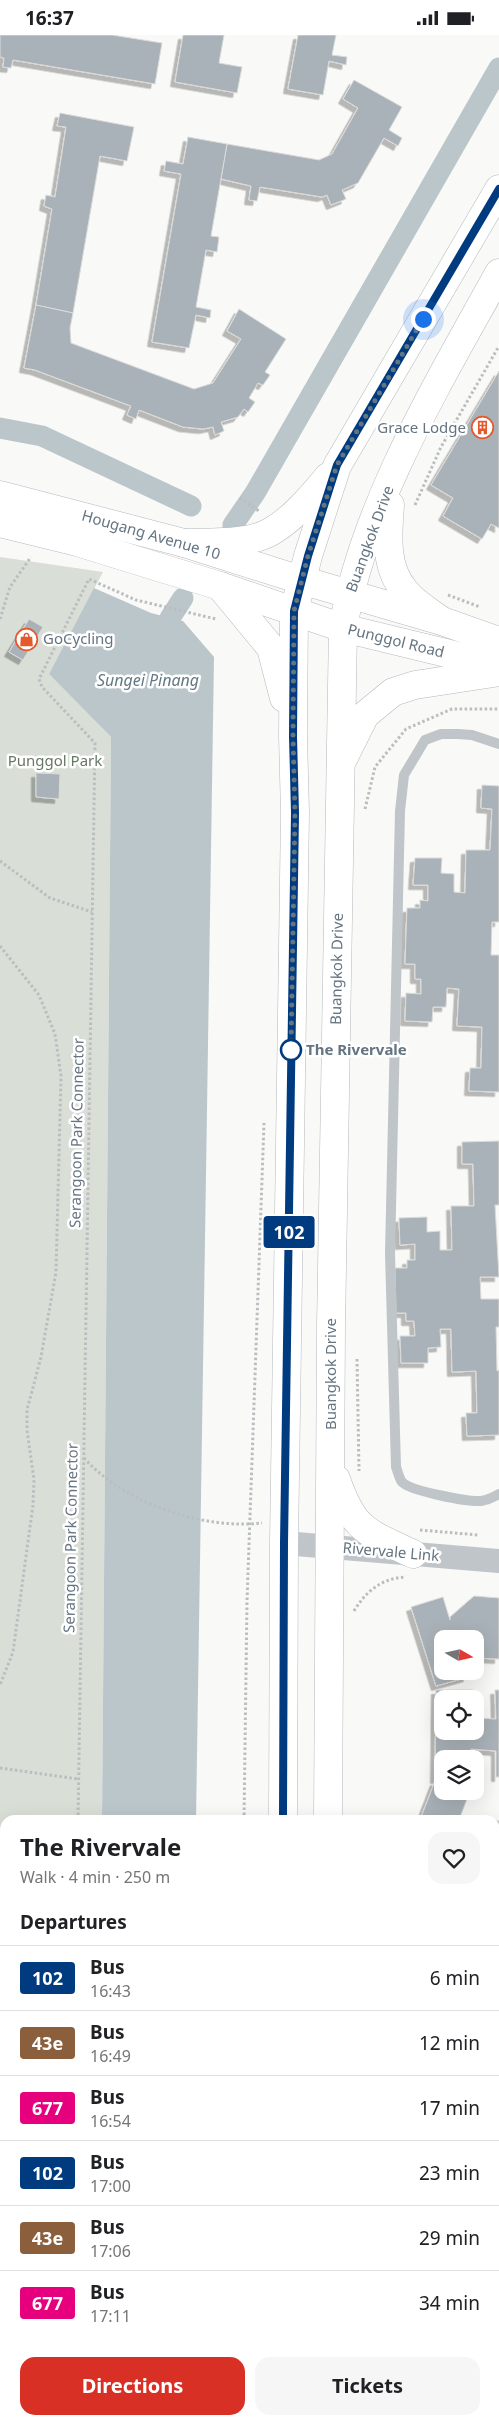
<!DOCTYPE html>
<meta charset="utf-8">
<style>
:root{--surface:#fff;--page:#f6f6f6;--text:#202124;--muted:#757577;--line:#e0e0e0;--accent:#d93025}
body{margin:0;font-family:"Noto Sans",sans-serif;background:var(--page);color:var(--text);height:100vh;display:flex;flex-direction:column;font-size:19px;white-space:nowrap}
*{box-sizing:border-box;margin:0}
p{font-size:16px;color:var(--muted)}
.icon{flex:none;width:28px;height:28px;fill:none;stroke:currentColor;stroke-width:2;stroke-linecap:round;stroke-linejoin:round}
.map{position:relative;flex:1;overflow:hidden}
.sheet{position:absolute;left:0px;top:1780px;width:500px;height:610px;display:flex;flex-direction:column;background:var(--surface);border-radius:15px 15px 0 0;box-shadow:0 5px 20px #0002}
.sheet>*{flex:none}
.badge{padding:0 10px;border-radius:4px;font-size:18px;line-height:32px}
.needle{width:32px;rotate:99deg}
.buttons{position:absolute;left:434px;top:1595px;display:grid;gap:10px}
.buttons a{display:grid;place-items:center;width:50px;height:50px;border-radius:10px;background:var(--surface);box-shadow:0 5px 20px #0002;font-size:25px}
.you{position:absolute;width:25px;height:25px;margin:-12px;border:4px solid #fff;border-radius:50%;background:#1a73e8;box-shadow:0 0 0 8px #1a73e833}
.map>.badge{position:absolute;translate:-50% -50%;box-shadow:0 0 0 2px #fff}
h2{padding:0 20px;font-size:19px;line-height:45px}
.round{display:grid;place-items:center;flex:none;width:52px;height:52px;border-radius:15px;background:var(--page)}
.summary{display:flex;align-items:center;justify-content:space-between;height:85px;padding:0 20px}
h1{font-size:24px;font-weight:700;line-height:38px}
.primary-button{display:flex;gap:10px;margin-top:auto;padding:10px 20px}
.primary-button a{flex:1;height:58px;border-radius:15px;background:var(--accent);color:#fff;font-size:20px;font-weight:700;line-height:58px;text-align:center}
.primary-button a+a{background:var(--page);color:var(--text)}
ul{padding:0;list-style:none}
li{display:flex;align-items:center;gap:15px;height:65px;padding:0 20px;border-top:1px solid var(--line)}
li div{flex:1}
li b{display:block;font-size:19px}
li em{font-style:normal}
li .badge{min-width:55px;font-weight:700;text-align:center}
.status{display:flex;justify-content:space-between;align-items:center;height:35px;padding:0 25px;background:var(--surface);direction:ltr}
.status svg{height:14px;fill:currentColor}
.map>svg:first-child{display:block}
.green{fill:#d9ded6}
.water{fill:#bbc6cb}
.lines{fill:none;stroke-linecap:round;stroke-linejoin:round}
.canal{stroke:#bbc6cb;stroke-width:21}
.building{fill:#a9b2b8;stroke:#dbdbd9;filter:url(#shadow)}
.secondary-casing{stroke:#b5babf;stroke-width:29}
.primary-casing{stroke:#b4b9bd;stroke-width:29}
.path{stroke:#babec1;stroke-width:3;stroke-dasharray:2.5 2.5;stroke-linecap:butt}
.service{stroke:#c0c5c9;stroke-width:10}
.tertiary{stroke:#c0c5c9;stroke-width:24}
.secondary{stroke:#fff;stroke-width:28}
.primary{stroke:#fff;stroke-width:28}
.line-casing{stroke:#fff;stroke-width:11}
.line{stroke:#003b80;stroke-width:8}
.walk{stroke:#647481;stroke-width:5;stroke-dasharray:0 9}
.stop-dot{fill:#fff;stroke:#003b80;stroke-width:2.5}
.labels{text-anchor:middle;stroke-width:5;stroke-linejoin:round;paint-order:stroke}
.poi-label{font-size:15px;fill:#647481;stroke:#fff;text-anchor:end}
.street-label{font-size:15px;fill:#647481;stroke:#fff}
.park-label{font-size:15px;fill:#667963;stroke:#fff}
.stop-label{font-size:15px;font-weight:bold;fill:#647481;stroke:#fff;text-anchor:start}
.water-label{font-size:16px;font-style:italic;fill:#647a83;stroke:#fff}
</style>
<div class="status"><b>16:37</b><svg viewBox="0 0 49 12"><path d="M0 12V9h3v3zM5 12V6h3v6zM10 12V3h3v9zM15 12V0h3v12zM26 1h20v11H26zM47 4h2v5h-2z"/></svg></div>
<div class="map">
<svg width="499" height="2390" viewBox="0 0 499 2390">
<defs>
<filter id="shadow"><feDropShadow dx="-4.5" dy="4.5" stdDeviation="0" flood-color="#0004"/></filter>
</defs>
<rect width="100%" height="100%" fill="#f9f9f7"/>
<path class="green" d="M 0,522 L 103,537 L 49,639 L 111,702 L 102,1785 L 5,1785 L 5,1807 L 0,1807 Z"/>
<g class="water">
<path d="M 94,553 L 151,578 L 183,586 L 214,622 L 196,1785 L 102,1785 L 111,702 L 49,639 Z"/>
<rect x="94" y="2385" width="96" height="5"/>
</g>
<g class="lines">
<g class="canal">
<path d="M 0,393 L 42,401 L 191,471"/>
<path d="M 233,490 L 255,458 L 499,33"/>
<path d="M 170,583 L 183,563"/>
</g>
</g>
<g class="building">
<path d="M 0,0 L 112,0 L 162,8 L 155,49 L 13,25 L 11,33 L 3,32 L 4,23 L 0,22 Z"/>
<path d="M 183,0 L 224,0 L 219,28 L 242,32 L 237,58 L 175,47 Z"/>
<path d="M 298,0 L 336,0 L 332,20 L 347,22 L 346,30 L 329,26 L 323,60 L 288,54 Z"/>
<path d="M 354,45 L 402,72 L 389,95 L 402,103 L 398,111 L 384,103 L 358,148 L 342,155 L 346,164 L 331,170 L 327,160 L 322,162 L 260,152 L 257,166 L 249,165 L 251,151 L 221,144 L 227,109 L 319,125 L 332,119 L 358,73 L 343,64 Z"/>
<path d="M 60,78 L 134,92 L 127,126 L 100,121 L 73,278 L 36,270 L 52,174 L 44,171 L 46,160 L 55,162 L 66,92 L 57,91 Z"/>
<path d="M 188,102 L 227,109 L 211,201 L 219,202 L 217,217 L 206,215 L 196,272 L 211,275 L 210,283 L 196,280 L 189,313 L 152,307 L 181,139 L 164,136 L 166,126 L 183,129 Z"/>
<path d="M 36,270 L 73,278 L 70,293 L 71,308 L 194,354 L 213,348 L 241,304 L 227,296 L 239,274 L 286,304 L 265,337 L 270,340 L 263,350 L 258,348 L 249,363 L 255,367 L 248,377 L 244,374 L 238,382 L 221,387 L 224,396 L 215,400 L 213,392 L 203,394 L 183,392 L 139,375 L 136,384 L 127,380 L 131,371 L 35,335 L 24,333 Z"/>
<path d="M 499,336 L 499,493 L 491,489 L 482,504 L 443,481 L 453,463 L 431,450 Z"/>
<path d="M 29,584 L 43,592 L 23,625 L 9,617 Z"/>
<path d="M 36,738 L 60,739 L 59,764 L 36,762 Z"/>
<path d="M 482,750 L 499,751 L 499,887 L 492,887 L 491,920 L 499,920 L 499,1057 L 469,1056 L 470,1033 L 481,1033 L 482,992 L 457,991 L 459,954 L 447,953 L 446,972 L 433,972 L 432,987 L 405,986 L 406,958 L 421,959 L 421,944 L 415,944 L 415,929 L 405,929 L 407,873 L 420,873 L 420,865 L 428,866 L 428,850 L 413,850 L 415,823 L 442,823 L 441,838 L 454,839 L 454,857 L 465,858 L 466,815 L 490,815 L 492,774 L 481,773 Z"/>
<path d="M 499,1106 L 499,1170 L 495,1170 L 499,1242 L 480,1242 L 481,1264 L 499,1264 L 499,1292 L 496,1292 L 497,1336 L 499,1335 L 499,1400 L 467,1401 L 466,1378 L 477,1378 L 476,1336 L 452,1337 L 451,1294 L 440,1294 L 441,1312 L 428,1313 L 428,1328 L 401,1328 L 400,1301 L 415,1301 L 414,1286 L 406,1286 L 406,1278 L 396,1278 L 395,1233 L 407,1233 L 407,1225 L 415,1225 L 415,1209 L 400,1210 L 399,1183 L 427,1182 L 427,1197 L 440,1196 L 440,1215 L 452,1215 L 451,1171 L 474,1171 L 473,1129 L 462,1129 L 462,1107 Z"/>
<path d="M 474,1561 L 499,1563 L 499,1624 L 475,1623 L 475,1604 L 442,1604 L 442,1636 L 466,1636 L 468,1642 L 436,1651 L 411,1572 L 443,1562 L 450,1585 L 450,1582 Z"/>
<path d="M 436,1655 L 473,1655 L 472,1664 L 442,1664 L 442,1696 L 475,1696 L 475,1683 L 496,1684 L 495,1655 L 499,1655 L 499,1742 L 496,1742 L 496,1716 L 471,1714 L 471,1724 L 442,1724 L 442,1744 L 435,1744 Z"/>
<path d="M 435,1746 L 442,1749 L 442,1756 L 461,1756 L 469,1759 L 459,1785 L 420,1785 Z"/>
<rect x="495" y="1786" width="4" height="63"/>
<path d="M 0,1820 L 5,1824 L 5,1874 L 2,1879 L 5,1881 L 5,1914 L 2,1918 L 5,1922 L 0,1929 L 0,1869 L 4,1862 L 0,1859 Z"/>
<path d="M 5,1963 L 5,2015 L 0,2022 L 0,1970 Z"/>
<path d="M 0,2083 L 4,2086 L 1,2091 L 5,2094 L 5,2123 L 2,2121 L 0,2123 Z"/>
<path d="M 2,2134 L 5,2136 L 5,2165 L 0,2172 Z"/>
<path d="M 1,2227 L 5,2230 L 5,2261 L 0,2268 Z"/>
<path d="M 0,2360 L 5,2360 L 5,2385 L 17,2385 L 17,2390 L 0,2390 Z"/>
<path d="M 455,2385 L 493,2385 L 494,2386 L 477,2386 L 478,2390 L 455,2390 Z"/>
</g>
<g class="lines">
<defs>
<g id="secondary">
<path d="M 0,460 L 184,508 L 301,545 L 442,586 L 499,606"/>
<path d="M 0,488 L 77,507 L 220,551 L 343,593 L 499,631"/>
</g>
<g id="primary">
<path d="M 390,470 C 388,499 384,532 405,556 C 414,568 430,577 442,586"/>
<path d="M 184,508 C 210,507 249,510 272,496 C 294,483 312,461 328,442"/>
<path d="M 220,551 L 271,613 L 284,663"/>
<path d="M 343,724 L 365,680 L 393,657 L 415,650 L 499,637"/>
<path d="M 336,1444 C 354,1496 365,1496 413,1519"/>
<path d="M 283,1785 L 284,1508 L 295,778 L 293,701 L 294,576 L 308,521 L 337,431 L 499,154"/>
<path d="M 328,1785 L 331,1292 L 343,593 C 364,469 439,347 499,238"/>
<path d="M 273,2390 L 273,2385"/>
<path d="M 320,2390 L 320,2385"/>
</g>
</defs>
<use href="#secondary" class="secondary-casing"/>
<use href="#primary" class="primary-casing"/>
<g class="path">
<path d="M 240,463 L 259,476"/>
<path d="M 415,470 L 441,412 L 499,311"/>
<path d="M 448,560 L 480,572"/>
<path d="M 0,584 L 10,552 L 31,522"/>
<path d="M 365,774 L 375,732 L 406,694 L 452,674 L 499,674"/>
<path d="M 0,826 L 50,863 L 92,877"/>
<path d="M 0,911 L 39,960 L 55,999 L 61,1041 L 56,1237 L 41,1322 L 27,1375 L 27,1395 L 34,1445 L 33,1470 L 13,1617 L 0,1650"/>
<path d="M 357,1324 L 359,1436"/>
<path d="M 84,1423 C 124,1468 203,1495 262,1488"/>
<path d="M 420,1495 L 478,1500"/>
<path d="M 354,1576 C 366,1556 382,1543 406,1542"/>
<path d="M 0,1733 L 78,1744"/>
<path d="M 78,1785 L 95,708 L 42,652 L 39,644 L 89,544 L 136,565 L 216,584"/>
<path d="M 244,1785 L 247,1566 L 264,1088"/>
<path d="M 230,2385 L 230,2390"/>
<path d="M 74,2390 L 74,2385"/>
</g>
<path class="service" d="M 499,709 L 472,700 L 458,699 L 441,699 L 425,705 L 404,740 L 400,776 L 390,1218 L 396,1432 C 398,1437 399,1443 402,1447 C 410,1456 468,1467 481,1466 C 487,1465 494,1462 499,1459"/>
<path class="tertiary" d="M 284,1508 L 499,1526"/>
<use href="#secondary" class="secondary"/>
<use href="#primary" class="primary"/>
</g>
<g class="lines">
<defs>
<path id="line" d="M 283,1785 L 284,1508 L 295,778 L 293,701 L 294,576 L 308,521 L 337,430 L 499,154"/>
</defs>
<use href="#line" class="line-casing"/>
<use href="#line" class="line"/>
<path class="walk" d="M 291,1015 L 295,778 L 293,701 L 294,576 L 308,521 L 337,430 L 423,284"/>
</g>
<defs>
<symbol id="building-ring" viewBox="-11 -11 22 22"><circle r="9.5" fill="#fff" stroke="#e25a2d" stroke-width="1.5"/><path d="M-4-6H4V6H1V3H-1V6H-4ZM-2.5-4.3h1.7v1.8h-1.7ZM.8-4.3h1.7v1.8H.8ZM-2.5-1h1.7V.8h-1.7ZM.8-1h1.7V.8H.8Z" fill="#e25a2d"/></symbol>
<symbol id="shop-ring" viewBox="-11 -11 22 22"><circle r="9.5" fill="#fff" stroke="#e25a2d" stroke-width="1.5"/><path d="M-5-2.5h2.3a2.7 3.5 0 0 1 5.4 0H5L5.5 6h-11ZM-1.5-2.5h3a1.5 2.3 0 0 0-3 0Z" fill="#e25a2d"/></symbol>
</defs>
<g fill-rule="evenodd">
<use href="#building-ring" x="470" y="380" width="25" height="25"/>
<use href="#shop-ring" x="14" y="592" width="25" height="25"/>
</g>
<circle class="stop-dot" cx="291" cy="1015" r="10"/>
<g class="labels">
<g class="poi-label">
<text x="466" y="398">Grace Lodge</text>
<text x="43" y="609" text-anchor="start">GoCycling</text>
</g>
<g class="street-label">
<text transform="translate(151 500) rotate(16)" y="5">Hougang Avenue 10</text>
<text transform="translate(370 504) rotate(-70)" y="5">Buangkok Drive</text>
<text transform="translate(396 606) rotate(14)" y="5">Punggol Road</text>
<text transform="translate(337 934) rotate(-89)" y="5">Buangkok Drive</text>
<text transform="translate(77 1098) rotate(-89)" y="5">Serangoon Park Connector</text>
<text transform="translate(331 1339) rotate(-90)" y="5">Buangkok Drive</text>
<text transform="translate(71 1503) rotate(-89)" y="5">Serangoon Park Connector</text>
<text transform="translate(391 1517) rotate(5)" y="5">Rivervale Link</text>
</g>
<g class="park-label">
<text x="55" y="731">Punggol Park</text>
</g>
<g class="stop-label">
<text x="306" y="1020">The Rivervale</text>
</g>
<g class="water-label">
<text x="148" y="651">Sungei Pinang</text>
</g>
</g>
</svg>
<div class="buttons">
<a><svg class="needle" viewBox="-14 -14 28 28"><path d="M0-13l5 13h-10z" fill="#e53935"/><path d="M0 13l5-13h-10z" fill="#757577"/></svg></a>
<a><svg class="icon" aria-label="locate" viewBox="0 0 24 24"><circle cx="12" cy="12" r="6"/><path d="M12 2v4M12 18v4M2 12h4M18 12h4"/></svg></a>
<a><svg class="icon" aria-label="layers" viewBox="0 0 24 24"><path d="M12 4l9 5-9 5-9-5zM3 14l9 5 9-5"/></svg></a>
</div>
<div class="you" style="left:423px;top:284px"></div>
<b class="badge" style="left:289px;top:1197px;background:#003b80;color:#fff">102</b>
<section class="sheet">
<div class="summary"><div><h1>The Rivervale</h1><p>Walk · 4 min · 250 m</p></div><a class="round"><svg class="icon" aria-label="heart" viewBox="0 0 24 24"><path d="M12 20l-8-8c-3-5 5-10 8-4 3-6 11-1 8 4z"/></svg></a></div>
<h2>Departures</h2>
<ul>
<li><span class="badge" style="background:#003b80;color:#fff">102</span><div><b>Bus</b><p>16:43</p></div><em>6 min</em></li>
<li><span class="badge" style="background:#8b5e3c;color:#fff">43e</span><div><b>Bus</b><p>16:49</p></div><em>12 min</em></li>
<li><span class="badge" style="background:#e6007e;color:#fff">677</span><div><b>Bus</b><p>16:54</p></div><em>17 min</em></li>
<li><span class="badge" style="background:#003b80;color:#fff">102</span><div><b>Bus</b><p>17:00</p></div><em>23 min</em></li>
<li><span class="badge" style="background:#8b5e3c;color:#fff">43e</span><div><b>Bus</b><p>17:06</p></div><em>29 min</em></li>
<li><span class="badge" style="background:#e6007e;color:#fff">677</span><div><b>Bus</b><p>17:11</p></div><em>34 min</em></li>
</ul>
<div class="primary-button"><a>Directions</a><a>Tickets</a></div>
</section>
</div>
